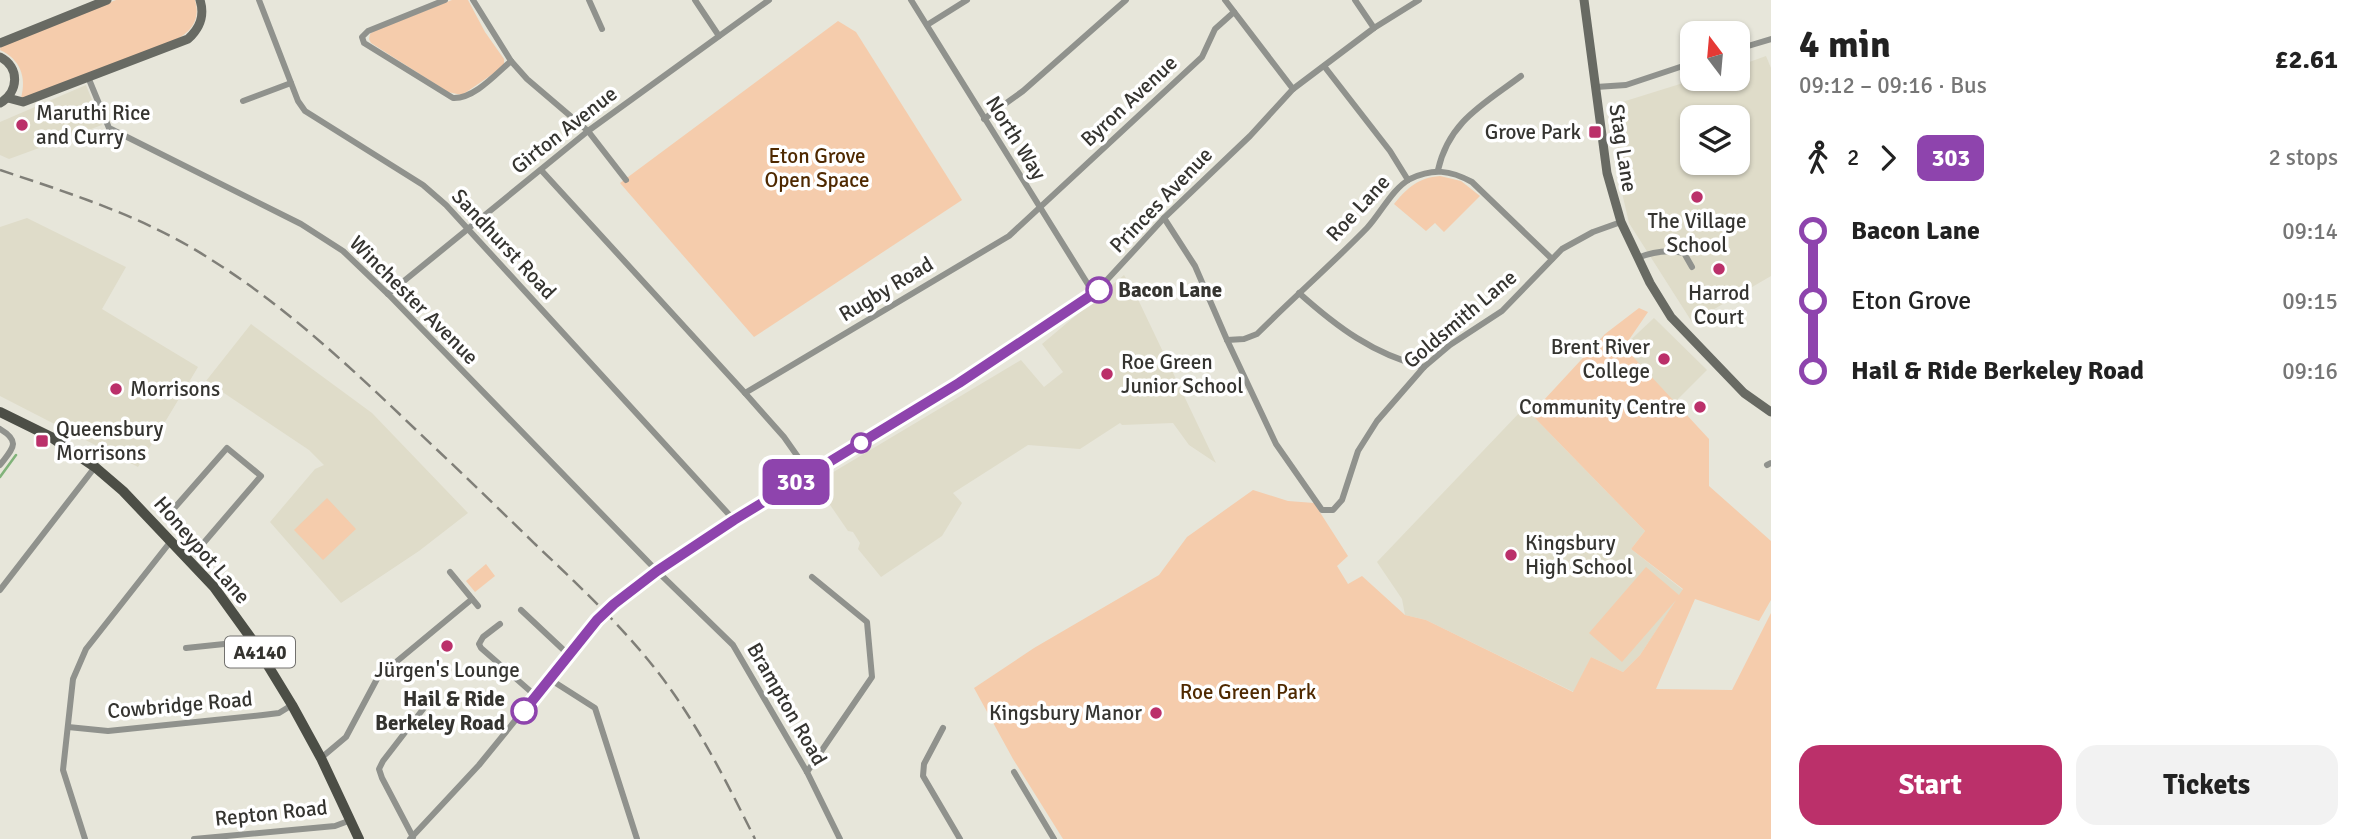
<!DOCTYPE html>
<meta charset="utf-8">
<style>
:root{--surface:#fff;--page:#f2f2f2;--text:#222;--muted:#767676;--accent:#bb306a}
body{margin:0;font-family:Signika,sans-serif;background:var(--page);color:var(--text);height:100vh;display:flex;flex-direction:column;font-size:26px;white-space:nowrap}
*{box-sizing:border-box;margin:0}
p{font-size:23px;color:var(--muted)}
.icon{flex:none;width:38px;height:38px;fill:none;stroke:currentColor;stroke-width:2;stroke-linecap:round;stroke-linejoin:round}
.map{position:relative;flex:1;overflow:hidden}
.drawer{display:flex;flex-direction:column;background:var(--surface);width:595px}
.drawer>*{flex:none}
.badge{padding:0 14px;border-radius:10px;font-size:24px;line-height:46px}
.needle{width:46px;rotate:344deg}
.buttons{position:absolute;left:1680px;top:21px;display:grid;gap:14px}
.buttons a{display:grid;place-items:center;width:70px;height:70px;border-radius:14px;background:var(--surface);box-shadow:0 2px 5px #0004;font-size:35px}
.map>.badge{position:absolute;translate:-50% -50%;box-shadow:0 0 0 4px #fff}
.legs{display:flex;align-items:center;gap:10px;height:77px;padding:0 28px;font-size:23px}
.legs p{margin-inline-start:auto}
.head{display:flex;align-items:center;justify-content:space-between;height:119px;padding:0 28px}
h1{font-size:38px;font-weight:800;line-height:52px}
.action{display:flex;gap:14px;margin-top:auto;padding:14px 28px}
.action a{flex:1;height:80px;border-radius:21px;background:var(--accent);color:#fff;font-size:28px;font-weight:800;line-height:80px;text-align:center}
.action a+a{background:var(--page);color:var(--text)}
ul{padding:0 28px;list-style:none}
li{display:flex;align-items:center;gap:24px;height:70px;font-size:26px}
li i{display:grid;place-items:center;width:10px;height:100%;margin:0 9px;background:currentColor}
li i::after{content:'';width:18px;height:18px;margin:-9px;border:5px solid;border-radius:50%;background:var(--surface)}
li p{margin-inline-start:auto}
li:first-child i{background:linear-gradient(#0000 50%,currentColor 0)}
li:last-child i{background:linear-gradient(currentColor 50%,#0000 0)}
main{display:flex;flex:1;min-height:0}
.map>svg:first-child{display:block}
.built{fill:#dfdcc9;fill-rule:evenodd}
.green{fill:#f5ccac}
.lines{fill:none;stroke-linecap:round;stroke-linejoin:round}
.stream{stroke:#81b37a;stroke-width:2.5}
.street{stroke:#90928d;stroke-width:6}
.secondary{stroke:#686a63;stroke-width:9}
.primary{stroke:#4c4e46;stroke-width:10}
.rail{stroke:#807f78;stroke-width:2.5;stroke-dasharray:14 7;stroke-linecap:butt}
.line-1-casing{stroke:#fff;stroke-width:16}
.line-1{stroke:#8e44ad;stroke-width:10}
.poi-dot{fill:#bb306a;stroke:#fff;stroke-width:2.5}
.stop-1-dot{fill:#fff;stroke:#8e44ad;stroke-width:3.5}
.labels{text-anchor:middle;stroke-width:7;stroke-linejoin:round;paint-order:stroke}
.shield{fill:#fff;stroke:#72716e;stroke-width:2}
.shield-label{font-size:19px;font-weight:bold;fill:#353430}
.street-label{font-size:21px;fill:#353430;stroke:#fff}
.poi-label{font-size:21px;fill:#353430;stroke:#fff;text-anchor:start}
.park-label{font-size:21px;fill:#4f2900;stroke:#fff}
.stop-label{font-size:21px;font-weight:bold;fill:#353430;stroke:#fff;text-anchor:start}
</style>
<main>
<div class="map">
<svg width="1771" height="839" viewBox="0 0 1771 839">
<rect width="100%" height="100%" fill="#e7e6da"/>
<g class="built">
<path d="M 1766,56 L 1771,68 L 1771,276 L 1692,322 L 1629,223 L 1617,171 L 1619,103 L 1696,79 L 1738,79 L 1738,66 ZM 1692,117 L 1738,117 L 1738,163 L 1692,163 Z"/>
<path d="M 86,85 L 102,125 L 9,159 L 0,155 L 0,122 Z"/>
<path d="M 27,218 L 126,267 L 102,309 L 198,367 L 138,467 L 0,396 L 0,227 Z"/>
<path d="M 1124,275 L 1134,291 L 1216,463 L 1189,445 L 1173,423 L 1122,425 L 1120,423 L 1080,449 L 1028,445 L 953,493 L 962,503 L 942,536 L 881,577 L 858,549 L 860,543 L 853,532 L 848,531 L 815,483 L 1021,360 L 1044,387 L 1063,372 L 1042,344 Z"/>
<path d="M 1654,318 L 1707,370 L 1674,403 L 1622,348 Z"/>
<path d="M 251,324 L 372,413 L 468,513 L 419,551 L 341,603 L 270,522 L 315,469 L 324,465 L 309,450 L 206,381 Z"/>
<path d="M 1522,410 L 1531,414 L 1645,531 L 1631,549 L 1683,590 L 1640,655 L 1623,672 L 1591,657 L 1574,692 L 1426,620 L 1405,615 L 1402,599 L 1377,562 Z"/>
</g>
<g class="green">
<path d="M 116,0 L 195,0 C 200,17 194,29 179,38 L 24,101 L 21,98 C 27,77 20,59 0,50 L 1,45 Z"/>
<path d="M 452,0 L 468,0 L 485,32 L 504,59 L 504,64 L 500,69 L 462,95 L 448,92 L 371,43 L 369,39 L 370,34 L 374,31 Z"/>
<path d="M 838,21 L 856,32 L 962,200 L 754,337 L 620,183 Z"/>
<path d="M 1440,176 L 1461,181 L 1480,196 L 1444,232 L 1435,223 L 1426,231 L 1394,204 C 1408,187 1418,178 1440,176 Z"/>
<path d="M 1639,308 L 1648,312 L 1624,347 L 1709,439 L 1709,486 L 1771,541 L 1771,600 L 1759,621 L 1695,599 L 1656,689 L 1732,690 L 1771,613 L 1771,839 L 1063,839 L 1013,759 L 974,688 L 1034,648 L 1159,575 L 1187,537 L 1253,490 L 1288,501 L 1314,503 L 1348,556 L 1337,566 L 1348,584 L 1362,576 L 1405,615 L 1426,620 L 1573,692 L 1591,657 L 1623,672 L 1640,655 L 1676,600 L 1622,662 L 1589,633 L 1646,567 L 1679,595 L 1683,589 L 1631,549 L 1645,531 L 1531,414 L 1605,334 Z"/>
<path d="M 327,498 L 356,529 L 323,560 L 294,530 Z"/>
<path d="M 486,564 L 495,576 L 475,592 L 466,581 Z"/>
</g>
<g class="lines">
<path class="stream" d="M 0,477 L 16,455"/>
<g class="street">
<path d="M 259,0 L 298,101 L 305,111 L 423,185 L 446,205 L 734,520"/>
<path d="M 445,0 L 368,31 L 362,37 L 364,43 L 453,98 C 474,99 496,74 511,61"/>
<path d="M 473,0 L 511,61 L 527,79 L 588,131 L 626,180"/>
<path d="M 589,0 L 602,29"/>
<path d="M 695,0 L 719,36"/>
<path d="M 911,0 L 1094,294"/>
<path d="M 1225,0 L 1293,89"/>
<path d="M 1355,0 L 1374,28"/>
<path d="M 927,25 L 967,0"/>
<path d="M 1738,49 L 1771,39"/>
<path d="M 1324,66 L 1390,151 L 1408,180"/>
<path d="M 88,77 L 109,128 L 301,224 L 343,251 L 388,294 L 657,571 L 733,645 L 807,772 L 840,839"/>
<path d="M 1596,87 L 1626,85 L 1692,63"/>
<path d="M 243,101 L 291,83"/>
<path d="M 984,119 L 1023,91 L 1126,0"/>
<path d="M 541,170 L 745,393 L 784,437 L 810,474"/>
<path d="M 1438,170 C 1449,121 1484,104 1521,76"/>
<path d="M 1164,218 L 1195,266 L 1227,340 L 1276,444 L 1322,510 L 1333,510 L 1342,500 L 1358,451 L 1377,421 L 1424,367 L 1450,345 L 1502,311 L 1562,249 L 1593,232 L 1621,222"/>
<path d="M 1637,258 C 1652,252 1668,249 1684,253 L 1692,267"/>
<path d="M 1299,293 C 1337,327 1373,354 1424,367"/>
<path d="M 388,294 L 588,131 L 769,0"/>
<path d="M 1227,340 L 1244,339 L 1257,334 C 1293,298 1332,264 1367,228 C 1381,213 1392,189 1410,179 C 1433,168 1450,170 1472,182 L 1552,259"/>
<path d="M 745,393 L 1009,236 L 1202,57 L 1215,29 L 1234,12"/>
<path d="M 0,429 C 22,442 12,449 0,465"/>
<path d="M 1767,465 L 1771,463"/>
<path d="M 170,513 L 227,448 L 261,476 L 201,546"/>
<path d="M 450,572 L 478,606"/>
<path d="M 0,590 L 95,467"/>
<path d="M 521,610 L 570,656"/>
<path d="M 500,624 L 483,637 L 479,644 L 481,648 L 537,697"/>
<path d="M 186,648 L 253,641"/>
<path d="M 551,680 L 595,708 L 637,839"/>
<path d="M 68,727 L 108,731 L 263,715 L 279,713 L 292,705"/>
<path d="M 943,728 L 924,764 L 923,776 L 960,839"/>
<path d="M 321,758 L 346,737 L 378,677 L 472,599"/>
<path d="M 807,772 L 872,677 L 867,622 L 812,577"/>
<path d="M 1014,772 L 1054,839"/>
<path d="M 413,837 L 382,778 L 379,769 L 383,761 L 437,691"/>
<path d="M 85,839 L 63,770 L 73,679 L 86,649 L 171,541"/>
<path d="M 194,839 L 335,826 L 351,820"/>
<path d="M 410,839 L 479,765 L 597,620 L 614,604 L 657,571 L 734,520 L 959,383 L 1094,294 L 1164,218 L 1250,136 L 1293,89 L 1374,28 L 1419,0"/>
</g>
<g class="secondary">
<path d="M 1584,0 L 1607,173 L 1621,222 L 1650,283 L 1671,317 L 1744,393 L 1771,412"/>
<path d="M 0,43 L 107,0"/>
<path d="M 0,57 C 20,67 19,92 0,103"/>
<path d="M 8,98 L 23,102 L 188,39 C 200,28 205,16 200,0"/>
</g>
<path class="primary" d="M 0,412 L 51,437 L 95,467 L 123,491 L 214,587 L 253,641 L 292,705 L 321,758 L 359,839"/>
<path class="rail" d="M 0,170 C 63,191 129,212 187,245 C 282,300 353,370 432,445 C 467,478 501,511 535,544 C 576,583 618,622 653,666 C 695,718 725,779 755,839"/>
</g>
<g class="lines">
<defs>
<path id="line-1" d="M 524,711 L 597,620 L 614,604 L 657,571 L 734,520 L 959,383 L 1099,290"/>
</defs>
<use href="#line-1" class="line-1-casing"/>
<use href="#line-1" class="line-1"/>
</g>
<g class="poi-dot">
<circle cx="22" cy="125" r="7"/>
<rect x="1588" y="125" width="14" height="14" rx="3.5"/>
<circle cx="1697" cy="197" r="7"/>
<circle cx="1719" cy="269" r="7"/>
<circle cx="1664" cy="359" r="7"/>
<circle cx="1107" cy="374" r="7"/>
<circle cx="116" cy="389" r="7"/>
<circle cx="1700" cy="407" r="7"/>
<rect x="35" y="434" width="14" height="14" rx="3.5"/>
<circle cx="1511" cy="555" r="7"/>
<circle cx="447" cy="646" r="7"/>
<circle cx="1156" cy="713" r="7"/>
</g>
<g class="stop-1-dot">
<circle cx="1099" cy="290" r="12"/>
<circle cx="861" cy="443" r="9"/>
<circle cx="524" cy="711" r="12"/>
</g>
<g class="labels">
<rect class="shield" x="225" y="636.5" width="70" height="31" rx="5"/>
<g class="shield-label">
<text x="260" y="659">A4140</text>
</g>
<g class="street-label">
<text transform="translate(1129 101) rotate(-43)" y="7">Byron Avenue</text>
<text transform="translate(564 130) rotate(-38)" y="7">Girton Avenue</text>
<text transform="translate(1016 138) rotate(58)" y="7">North Way</text>
<text transform="translate(1623 148) rotate(81)" y="7">Stag Lane</text>
<text transform="translate(1161 200) rotate(-46)" y="7">Princes Avenue</text>
<text transform="translate(1358 208) rotate(-47)" y="7">Roe Lane</text>
<text transform="translate(504 244) rotate(47)" y="7">Sandhurst Road</text>
<text transform="translate(886 289) rotate(-31)" y="7">Rugby Road</text>
<text transform="translate(414 300) rotate(45)" y="7">Winchester Avenue</text>
<text transform="translate(1460 319) rotate(-40)" y="7">Goldsmith Lane</text>
<text transform="translate(202 550) rotate(49)" y="7">Honeypot Lane</text>
<text transform="translate(787 704) rotate(60)" y="7">Brampton Road</text>
<text transform="translate(180 705) rotate(-5)" y="7">Cowbridge Road</text>
<text transform="translate(271 813) rotate(-6)" y="7">Repton Road</text>
</g>
<g class="poi-label">
<text x="36" y="120">Maruthi Rice<tspan x="36" dy="24">and Curry</tspan></text>
<text x="1581" y="139" text-anchor="end">Grove Park</text>
<text x="1697" y="228" text-anchor="middle">The Village<tspan x="1697" dy="24">School</tspan></text>
<text x="1719" y="300" text-anchor="middle">Harrod<tspan x="1719" dy="24">Court</tspan></text>
<text x="1650" y="354" text-anchor="end">Brent River<tspan x="1650" dy="24">College</tspan></text>
<text x="1121" y="369">Roe Green<tspan x="1121" dy="24">Junior School</tspan></text>
<text x="130" y="396">Morrisons</text>
<text x="1686" y="414" text-anchor="end">Community Centre</text>
<text x="56" y="436">Queensbury<tspan x="56" dy="24">Morrisons</tspan></text>
<text x="1525" y="550">Kingsbury<tspan x="1525" dy="24">High School</tspan></text>
<text x="447" y="677" text-anchor="middle">Jürgen's Lounge</text>
<text x="1142" y="720" text-anchor="end">Kingsbury Manor</text>
</g>
<g class="park-label">
<text x="817" y="163">Eton Grove<tspan x="817" dy="24">Open Space</tspan></text>
<text x="1248" y="699">Roe Green Park</text>
</g>
<g class="stop-label">
<text x="1118" y="297">Bacon Lane</text>
<text x="505" y="706" text-anchor="end">Hail &amp; Ride<tspan x="505" dy="24">Berkeley Road</tspan></text>
</g>
</g>
</svg>
<div class="buttons">
<a><svg class="needle" viewBox="-14 -14 28 28"><path d="M0-13l5 13h-10z" fill="#e53935"/><path d="M0 13l5-13h-10z" fill="#767676"/></svg></a>
<a><svg class="icon" aria-label="layers" viewBox="0 0 24 24"><path d="M12 4l9 5-9 5-9-5zM3 14l9 5 9-5"/></svg></a>
</div>
<b class="badge" style="left:796px;top:482px;background:#8e44ad;color:#fff">303</b>
</div>
<section class="drawer">
<div class="head"><div><h1>4 min</h1><p>09:12 – 09:16 · Bus</p></div><b>£2.61</b></div>
<div class="legs"><svg class="icon" aria-label="walk" viewBox="0 0 24 24"><circle cx="13" cy="4" r="2"/><path d="M13 8l-2 6 4 7M11 14l-3 7M7 12l3-4h3l4 4"/></svg>2<svg class="icon" aria-label="forward" viewBox="0 0 24 24"><path d="M9 5l7 7-7 7"/></svg><b class="badge" style="background:#8e44ad;color:#fff">303</b><p>2 stops</p></div>
<ul>
<li><i style="color:#8e44ad"></i><b>Bacon Lane</b><p>09:14</p></li>
<li><i style="color:#8e44ad"></i><span>Eton Grove</span><p>09:15</p></li>
<li><i style="color:#8e44ad"></i><b>Hail &amp; Ride Berkeley Road</b><p>09:16</p></li>
</ul>
<div class="action"><a>Start</a><a>Tickets</a></div>
</section>
</main>
